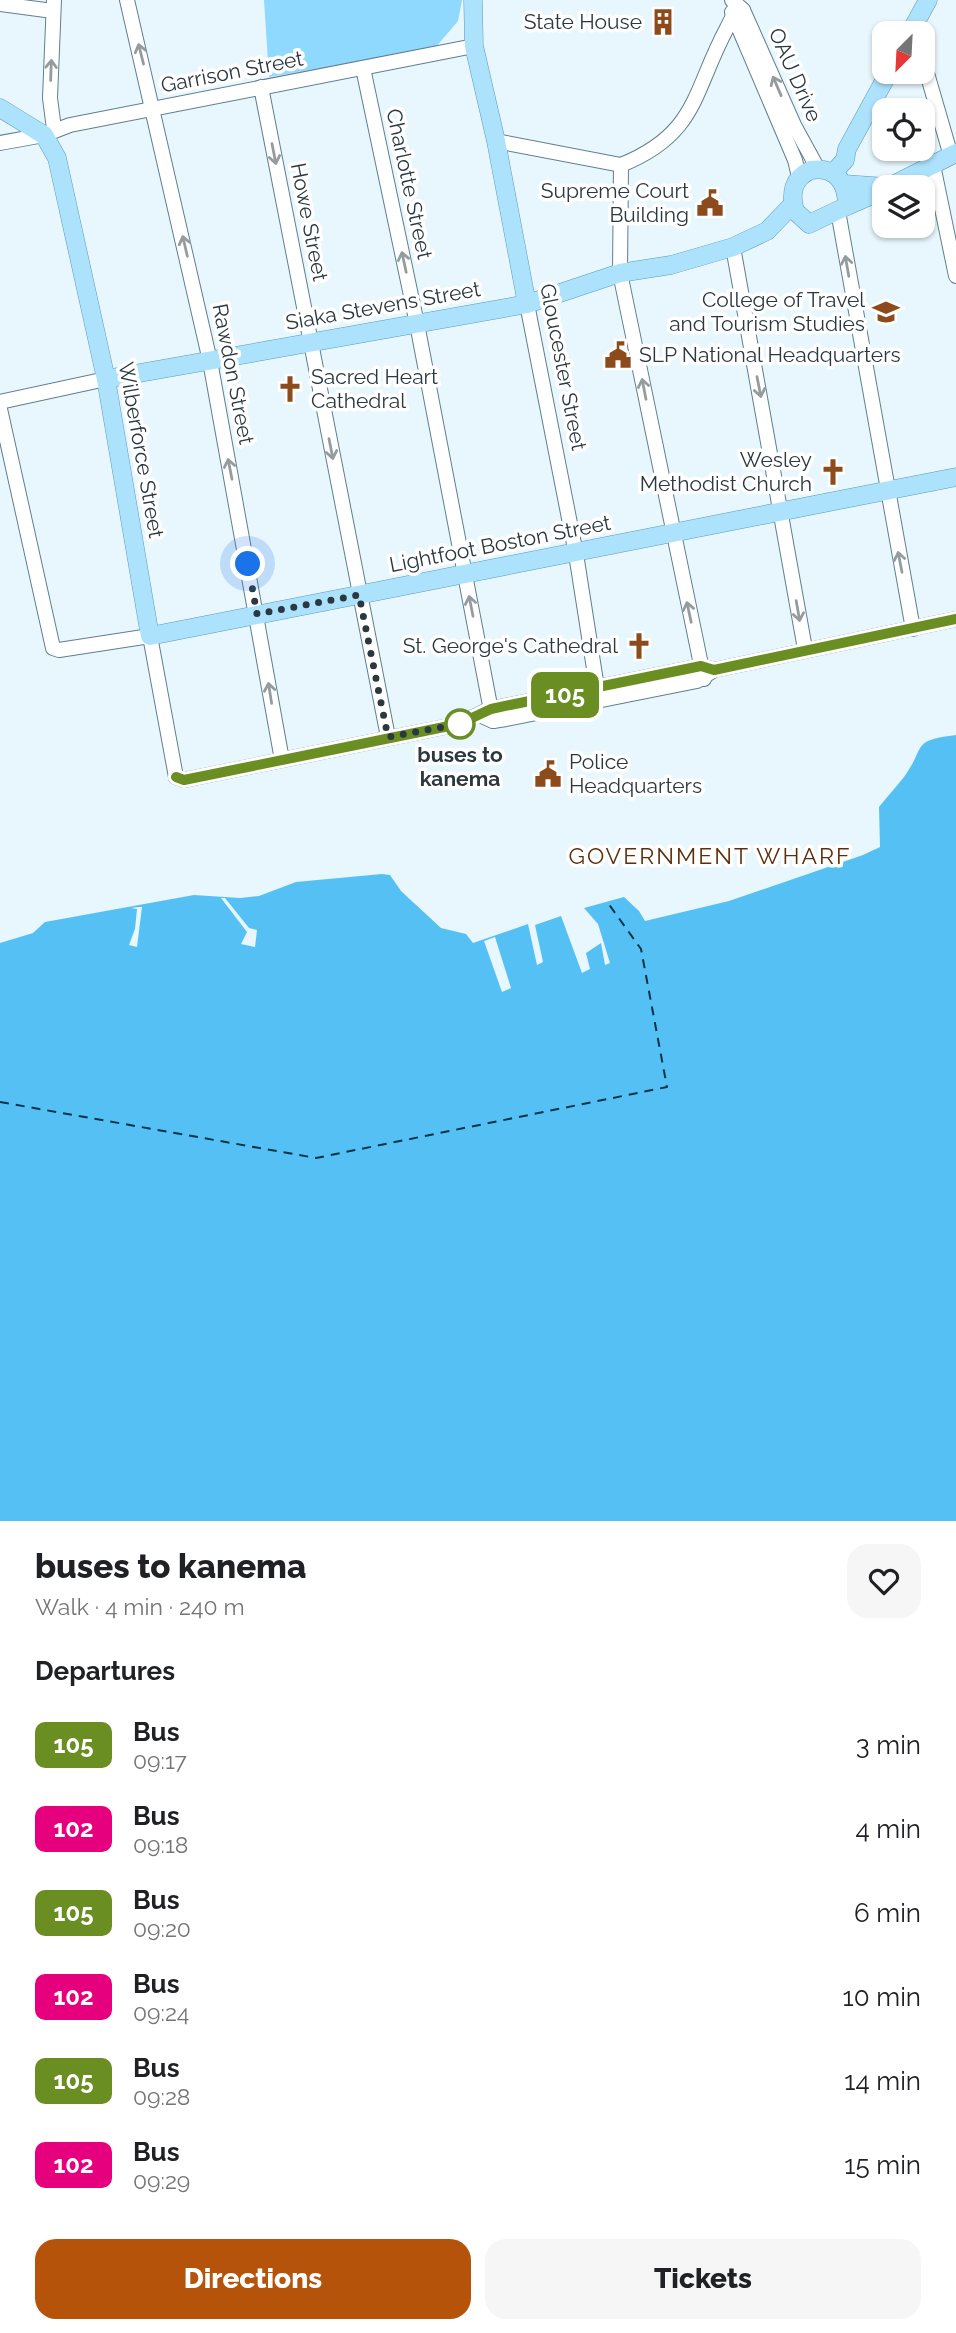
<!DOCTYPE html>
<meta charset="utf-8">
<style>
:root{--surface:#fff;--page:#f6f6f6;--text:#202124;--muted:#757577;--accent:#b45309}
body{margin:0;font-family:Raleway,sans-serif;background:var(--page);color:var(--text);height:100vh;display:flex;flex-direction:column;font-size:26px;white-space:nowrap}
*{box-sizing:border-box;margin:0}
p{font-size:23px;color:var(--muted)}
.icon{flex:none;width:38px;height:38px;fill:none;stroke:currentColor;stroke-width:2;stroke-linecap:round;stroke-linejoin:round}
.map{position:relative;height:1521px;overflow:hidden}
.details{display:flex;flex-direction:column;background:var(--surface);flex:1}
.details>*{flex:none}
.badge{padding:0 14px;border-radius:10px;font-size:24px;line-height:46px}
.needle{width:46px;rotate:204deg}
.controls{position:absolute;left:872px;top:21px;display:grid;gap:14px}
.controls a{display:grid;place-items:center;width:63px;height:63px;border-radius:14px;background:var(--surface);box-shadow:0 2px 5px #0004;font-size:35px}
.you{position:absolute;width:35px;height:35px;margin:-18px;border:5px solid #fff;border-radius:50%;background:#1a73e8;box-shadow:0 0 0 10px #1a73e833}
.map>.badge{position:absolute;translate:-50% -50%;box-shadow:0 0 0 4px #fff}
h2{padding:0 35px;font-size:26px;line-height:63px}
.round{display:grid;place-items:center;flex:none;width:74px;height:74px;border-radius:21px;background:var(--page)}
.head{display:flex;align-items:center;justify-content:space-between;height:119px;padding:0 35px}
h1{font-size:33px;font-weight:800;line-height:52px}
.button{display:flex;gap:14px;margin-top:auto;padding:14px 35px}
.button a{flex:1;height:80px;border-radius:21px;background:var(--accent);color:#fff;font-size:28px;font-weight:800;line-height:80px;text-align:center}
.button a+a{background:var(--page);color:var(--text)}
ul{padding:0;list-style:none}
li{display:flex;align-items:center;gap:21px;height:84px;padding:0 35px}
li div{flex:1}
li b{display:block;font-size:26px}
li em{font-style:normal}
li .badge{min-width:77px;font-weight:700;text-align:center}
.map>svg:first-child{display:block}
.green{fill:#8fd8fe}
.water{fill:#55c0f4}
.pier{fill:#e8f6fd}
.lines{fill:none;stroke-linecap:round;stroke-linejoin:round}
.ferry{stroke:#023449;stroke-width:2;stroke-dasharray:9 7;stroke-linecap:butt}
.minor-casing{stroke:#607f8f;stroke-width:16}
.major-casing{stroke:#5c9aba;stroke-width:19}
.minor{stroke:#fff;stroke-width:14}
.major{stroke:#ade2fd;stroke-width:18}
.oneway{stroke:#959ca0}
.line-casing{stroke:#fff;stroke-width:16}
.line{stroke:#6b8e23;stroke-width:10}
.walk{stroke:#2b3840;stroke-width:7;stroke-dasharray:0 12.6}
.stop-dot{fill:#fff;stroke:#6b8e23;stroke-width:3.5}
.labels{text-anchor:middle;stroke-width:7;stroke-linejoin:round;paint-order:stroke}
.poi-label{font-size:21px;fill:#2b3840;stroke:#fff;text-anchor:end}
.street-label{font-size:21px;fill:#2b3840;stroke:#fff}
.stop-label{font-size:21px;font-weight:bold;fill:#2b3840;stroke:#fff}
.neighbourhood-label{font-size:23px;letter-spacing:2px;fill:#5c2e0c;stroke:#fff}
</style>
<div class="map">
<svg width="956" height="1521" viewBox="0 0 956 1521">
<rect width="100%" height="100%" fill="#e8f6fd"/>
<path class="green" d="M 264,0 L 462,0 L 458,21 L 435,48 L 269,77 Z"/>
<path class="water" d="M 956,735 L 956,1521 L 0,1521 L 0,943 L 33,933 L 45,922 L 194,895 L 240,898 L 259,896 L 296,882 L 382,874 L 390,875 L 401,891 L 441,928 L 466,934 L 473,943 L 528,924 L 537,965 L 543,962 L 535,925 L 561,916 L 582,973 L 590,969 L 586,953 L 601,943 L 605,965 L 610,963 L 598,924 L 584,908 L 624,897 L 639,911 L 645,921 L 729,901 L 863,855 L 880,847 L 879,807 C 887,797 896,787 904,777 C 927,745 910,741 956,735 Z"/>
<g class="pier">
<path d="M 221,898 L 225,898 L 249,928 L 257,930 L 255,947 L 241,944 L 247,932 Z"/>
<path d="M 139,907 L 142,907 L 137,947 L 129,945 L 135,929 L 137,909 L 131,908 Z"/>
<path d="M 495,937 L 511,988 L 502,992 L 484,941 Z"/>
</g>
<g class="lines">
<path class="ferry" d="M 0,1102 L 316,1158 L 667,1087 L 641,949 L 608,903"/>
<defs>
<g id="minor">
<path d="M 127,0 L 210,361 L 282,760"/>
<path d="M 732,0 L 743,10 L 794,125 L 818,169"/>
<path d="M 0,4 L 53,11"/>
<path d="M 732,12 L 795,160 L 799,177"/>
<path d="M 922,56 L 951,156"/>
<path d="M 363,68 L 417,324 L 493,721"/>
<path d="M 261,87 L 388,737"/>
<path d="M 54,129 L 50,98 L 54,0"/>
<path d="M 496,141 L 621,165"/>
<path d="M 0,143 L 44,135 L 70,125 L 474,46"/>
<path d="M 621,165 L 620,273 L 704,679"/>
<path d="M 621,165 C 698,134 693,91 727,28 L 733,16 L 743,10"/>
<path d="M 933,165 L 956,276"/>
<path d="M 838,211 L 913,629"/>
<path d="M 733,247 L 805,649"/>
<path d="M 527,304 L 576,554 L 598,694"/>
<path d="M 0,402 L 106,379"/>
<path d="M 0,409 L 53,648 L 59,650 L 150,636 L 176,777 L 184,780 L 459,724 L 490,709 L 701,666 L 714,670"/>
<path d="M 484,717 L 493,721 L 506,719 L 697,681 L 714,670 L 956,619"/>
</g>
<g id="major">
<path d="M 473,0 L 474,46 L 496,141 L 527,304"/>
<path d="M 910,33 L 928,0"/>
<path d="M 0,108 L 44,135 L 57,158 L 106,379 L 150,636 L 956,477"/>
<path d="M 811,170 C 836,166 847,183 847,206 L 809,224 L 795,211 C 790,193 793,178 811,170 Z"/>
<path d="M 833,173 L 845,160 L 847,149 L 889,72"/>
<path d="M 844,184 L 886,187"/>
<path d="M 889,187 L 956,153"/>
<path d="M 847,206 L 884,190"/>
<path d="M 106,379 L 527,304 L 620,273 L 671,265 L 733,247 L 767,231 L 793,204"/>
</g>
</defs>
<use href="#minor" class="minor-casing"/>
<use href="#major" class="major-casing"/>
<use href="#minor" class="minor"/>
<use href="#major" class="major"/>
</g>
<defs><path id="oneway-shaft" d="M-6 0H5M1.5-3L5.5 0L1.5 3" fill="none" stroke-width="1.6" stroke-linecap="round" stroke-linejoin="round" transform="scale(1.75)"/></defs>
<g class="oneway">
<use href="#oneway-shaft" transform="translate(141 54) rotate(-104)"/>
<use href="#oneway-shaft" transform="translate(51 70) rotate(-88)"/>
<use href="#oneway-shaft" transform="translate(777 86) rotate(-113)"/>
<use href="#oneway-shaft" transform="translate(274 154) rotate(79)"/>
<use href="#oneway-shaft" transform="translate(185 246) rotate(-103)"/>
<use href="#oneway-shaft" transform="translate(404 262) rotate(-102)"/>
<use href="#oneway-shaft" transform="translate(847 266) rotate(-100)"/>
<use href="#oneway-shaft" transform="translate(759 387) rotate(79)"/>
<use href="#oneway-shaft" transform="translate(644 389) rotate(-101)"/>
<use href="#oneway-shaft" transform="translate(331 449) rotate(79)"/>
<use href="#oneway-shaft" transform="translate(230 469) rotate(-101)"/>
<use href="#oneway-shaft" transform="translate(900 562) rotate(-101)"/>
<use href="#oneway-shaft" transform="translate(471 606) rotate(-101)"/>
<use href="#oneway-shaft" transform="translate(798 611) rotate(80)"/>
<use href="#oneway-shaft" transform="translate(689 612) rotate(-102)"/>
<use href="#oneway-shaft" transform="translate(270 693) rotate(-99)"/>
</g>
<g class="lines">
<defs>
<path id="line" d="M 176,777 L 184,780 L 459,724 L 491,709 L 510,705 L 701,666 L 714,670 L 956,619"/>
</defs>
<use href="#line" class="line-casing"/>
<use href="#line" class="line"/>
<path class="walk" d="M 248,564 L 257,614 L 359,595 L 388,737 L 460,724"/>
</g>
<defs>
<symbol id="building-bare" viewBox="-9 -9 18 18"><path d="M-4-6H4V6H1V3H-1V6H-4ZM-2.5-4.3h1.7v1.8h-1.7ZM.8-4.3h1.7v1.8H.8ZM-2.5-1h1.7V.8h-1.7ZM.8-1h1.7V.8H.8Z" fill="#8d4b1b" stroke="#fff" stroke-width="2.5" paint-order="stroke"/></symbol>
<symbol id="civic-bare" viewBox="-9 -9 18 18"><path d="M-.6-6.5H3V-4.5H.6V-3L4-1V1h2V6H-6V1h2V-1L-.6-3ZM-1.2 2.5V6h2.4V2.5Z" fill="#8d4b1b" stroke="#fff" stroke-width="2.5" paint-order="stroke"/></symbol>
<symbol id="university-bare" viewBox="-9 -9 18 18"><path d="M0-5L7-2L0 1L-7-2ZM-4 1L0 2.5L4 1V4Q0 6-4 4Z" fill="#8d4b1b" stroke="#fff" stroke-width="2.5" paint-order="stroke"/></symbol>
<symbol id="church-bare" viewBox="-9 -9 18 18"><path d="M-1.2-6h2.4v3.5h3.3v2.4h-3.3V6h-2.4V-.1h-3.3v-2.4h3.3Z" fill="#8d4b1b" stroke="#fff" stroke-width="2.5" paint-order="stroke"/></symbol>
</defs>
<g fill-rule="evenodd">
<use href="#building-bare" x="644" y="3" width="38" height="38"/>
<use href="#civic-bare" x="691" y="184" width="38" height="38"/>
<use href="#university-bare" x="867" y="293" width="38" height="38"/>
<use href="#civic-bare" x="599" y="336" width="38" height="38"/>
<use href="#church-bare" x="271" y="370" width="38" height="38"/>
<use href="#church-bare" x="814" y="453" width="38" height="38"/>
<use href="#church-bare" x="620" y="627" width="38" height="38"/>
<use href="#civic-bare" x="529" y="755" width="38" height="38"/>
</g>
<circle class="stop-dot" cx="460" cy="724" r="14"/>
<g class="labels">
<g class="poi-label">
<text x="642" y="29">State House</text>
<text x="689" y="198">Supreme Court<tspan x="689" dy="24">Building</tspan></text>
<text x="865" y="307">College of Travel<tspan x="865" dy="24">and Tourism Studies</tspan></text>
<text x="639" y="362" text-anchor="start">SLP National Headquarters</text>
<text x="311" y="384" text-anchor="start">Sacred Heart<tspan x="311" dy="24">Cathedral</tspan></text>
<text x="812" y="467">Wesley<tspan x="812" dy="24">Methodist Church</tspan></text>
<text x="618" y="653">St. George's Cathedral</text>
<text x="569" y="769" text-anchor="start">Police<tspan x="569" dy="24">Headquarters</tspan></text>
</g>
<g class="street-label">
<text transform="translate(232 72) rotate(-11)" y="7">Garrison Street</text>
<text transform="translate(795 75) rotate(66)" y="7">OAU Drive</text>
<text transform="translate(409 184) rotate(78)" y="7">Charlotte Street</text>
<text transform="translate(309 222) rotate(79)" y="7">Howe Street</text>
<text transform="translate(383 306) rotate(-10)" y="7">Siaka Stevens Street</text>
<text transform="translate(563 367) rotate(79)" y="7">Gloucester Street</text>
<text transform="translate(233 374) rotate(79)" y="7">Rawdon Street</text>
<text transform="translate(141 450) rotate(80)" y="7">Wilberforce Street</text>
<text transform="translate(500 544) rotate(-11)" y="7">Lightfoot Boston Street</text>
</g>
<g class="stop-label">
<text x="460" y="762">buses to<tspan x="460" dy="24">kanema</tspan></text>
</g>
<g class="neighbourhood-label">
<text x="710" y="864">GOVERNMENT WHARF</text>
</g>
</g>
</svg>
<div class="controls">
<a><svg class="needle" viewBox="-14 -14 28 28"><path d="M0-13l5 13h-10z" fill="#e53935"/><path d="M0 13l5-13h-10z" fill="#757577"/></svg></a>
<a><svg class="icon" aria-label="locate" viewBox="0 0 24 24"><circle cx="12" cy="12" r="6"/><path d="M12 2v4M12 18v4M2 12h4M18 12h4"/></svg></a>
<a><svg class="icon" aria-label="layers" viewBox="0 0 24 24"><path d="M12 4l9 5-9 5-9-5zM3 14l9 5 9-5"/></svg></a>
</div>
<div class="you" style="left:248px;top:564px"></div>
<b class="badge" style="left:565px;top:695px;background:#6b8e23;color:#fff">105</b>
</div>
<section class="details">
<div class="head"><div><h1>buses to kanema</h1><p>Walk · 4 min · 240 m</p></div><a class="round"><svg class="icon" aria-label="heart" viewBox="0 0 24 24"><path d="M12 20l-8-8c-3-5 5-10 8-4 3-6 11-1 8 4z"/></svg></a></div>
<h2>Departures</h2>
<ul>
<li><span class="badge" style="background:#6b8e23;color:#fff">105</span><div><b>Bus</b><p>09:17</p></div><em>3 min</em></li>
<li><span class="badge" style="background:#e6007e;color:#fff">102</span><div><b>Bus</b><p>09:18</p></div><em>4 min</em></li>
<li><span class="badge" style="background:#6b8e23;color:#fff">105</span><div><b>Bus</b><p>09:20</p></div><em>6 min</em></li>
<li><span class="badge" style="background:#e6007e;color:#fff">102</span><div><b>Bus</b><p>09:24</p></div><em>10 min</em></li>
<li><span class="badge" style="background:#6b8e23;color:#fff">105</span><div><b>Bus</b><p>09:28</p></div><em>14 min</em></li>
<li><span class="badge" style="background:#e6007e;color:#fff">102</span><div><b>Bus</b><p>09:29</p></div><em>15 min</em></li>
</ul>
<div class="button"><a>Directions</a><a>Tickets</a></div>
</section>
